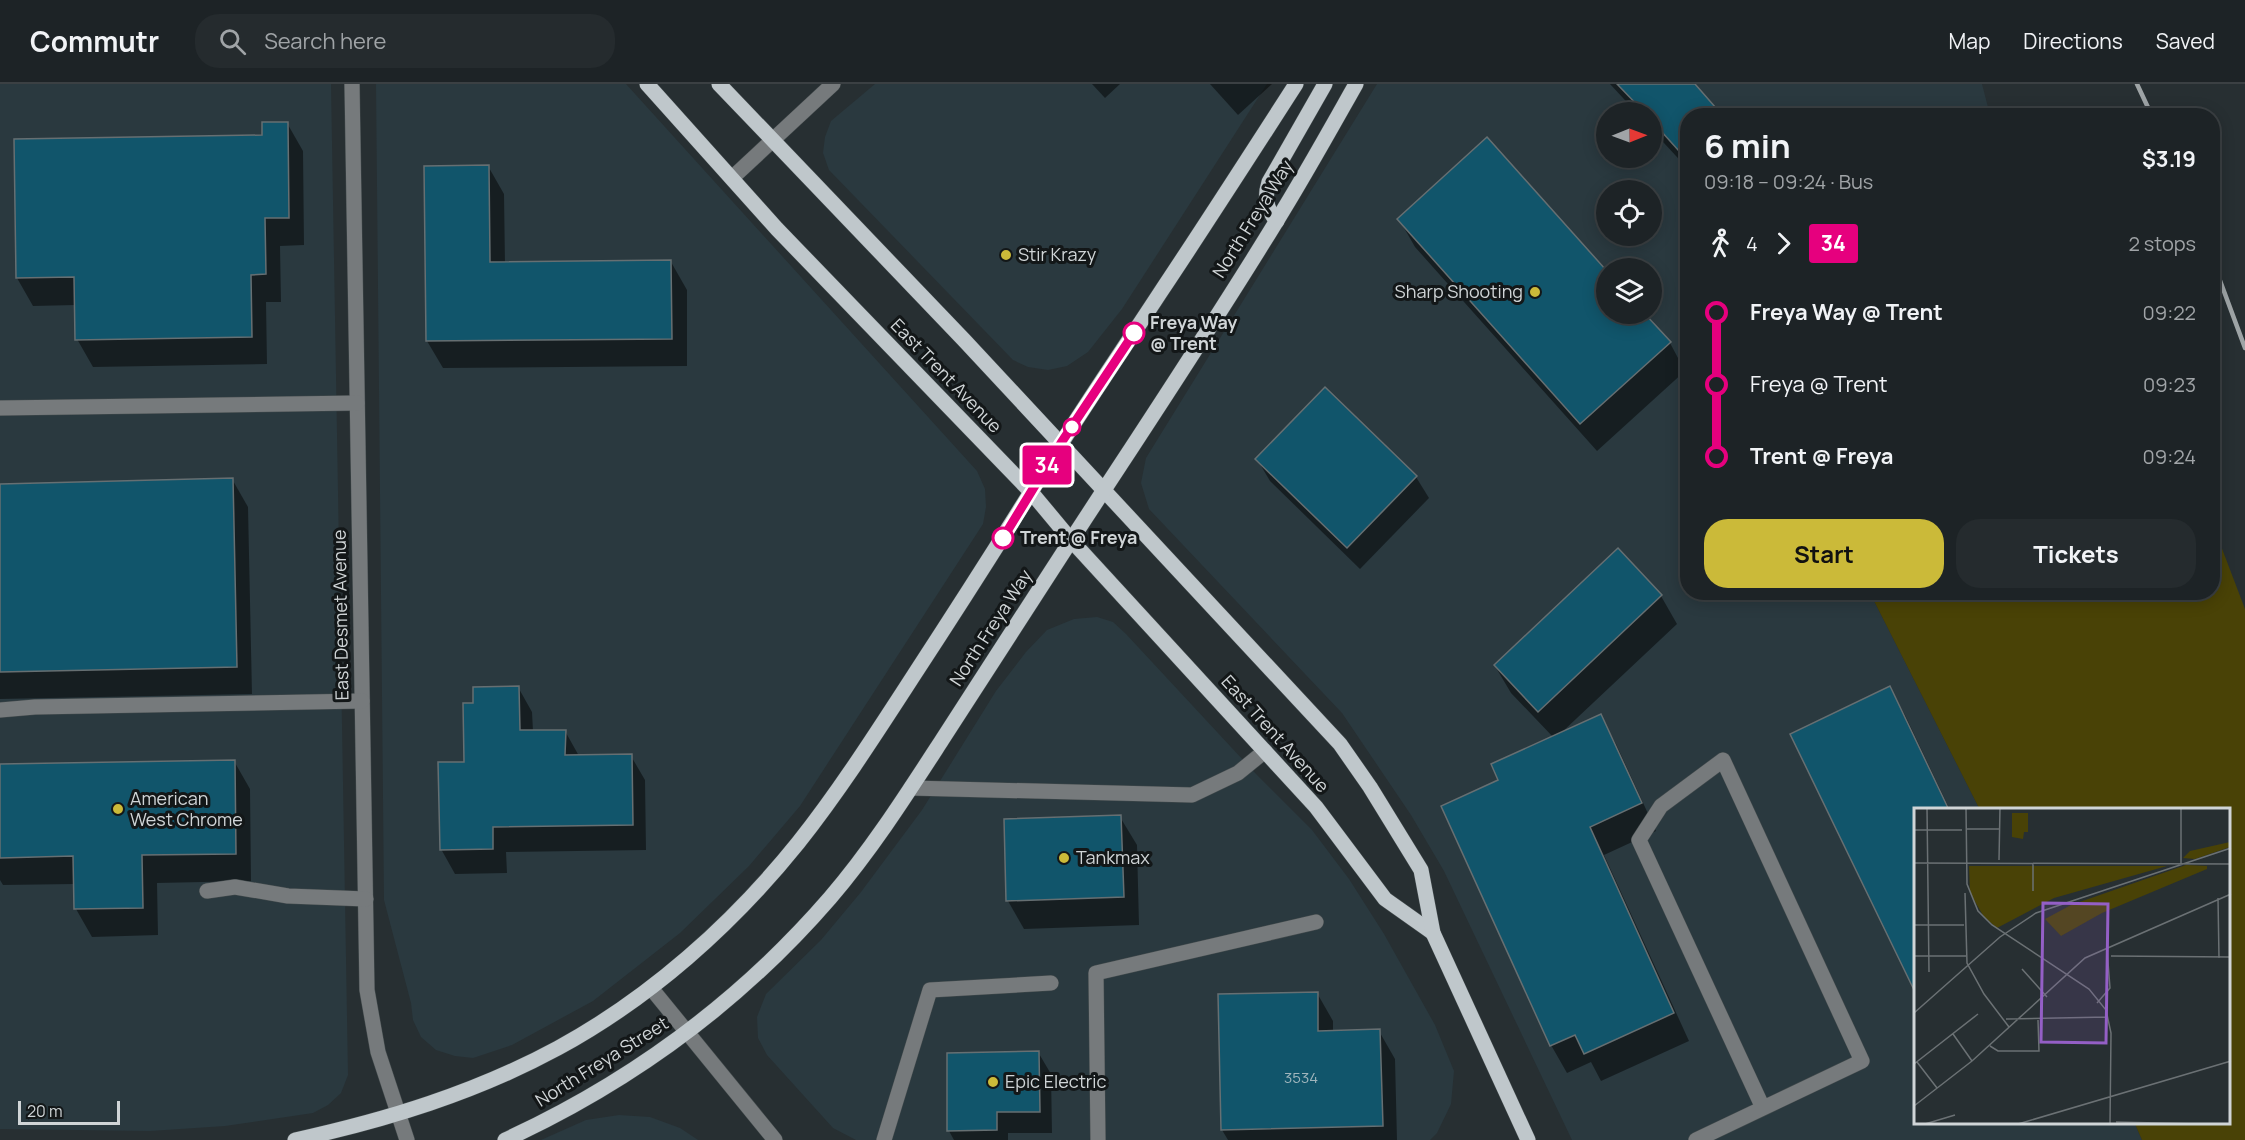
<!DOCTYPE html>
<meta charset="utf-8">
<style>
:root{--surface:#1d2326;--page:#252b2e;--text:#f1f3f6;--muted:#a0a4a7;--line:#3b4043;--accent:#cbba39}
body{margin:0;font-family:Manrope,sans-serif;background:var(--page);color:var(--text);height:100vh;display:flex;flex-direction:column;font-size:22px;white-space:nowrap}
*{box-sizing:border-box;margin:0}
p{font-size:20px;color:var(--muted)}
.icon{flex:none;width:33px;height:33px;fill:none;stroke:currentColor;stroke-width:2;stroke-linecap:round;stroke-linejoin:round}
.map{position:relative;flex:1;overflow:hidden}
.side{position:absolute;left:1680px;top:24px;width:540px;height:492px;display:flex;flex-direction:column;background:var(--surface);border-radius:24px;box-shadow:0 3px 15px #0003,0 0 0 2px var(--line)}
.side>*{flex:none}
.badge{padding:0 12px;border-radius:4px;font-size:21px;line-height:39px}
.needle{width:39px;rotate:89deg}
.fabs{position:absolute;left:1596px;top:18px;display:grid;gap:12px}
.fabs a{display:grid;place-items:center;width:66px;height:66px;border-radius:50%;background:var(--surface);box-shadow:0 3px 15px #0003,0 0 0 2px var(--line);font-size:30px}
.scale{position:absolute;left:18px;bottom:15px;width:102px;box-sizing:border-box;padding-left:6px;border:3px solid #d0d5d7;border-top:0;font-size:16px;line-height:21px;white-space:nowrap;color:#d0d5d7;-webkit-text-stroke:4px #131718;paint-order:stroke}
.map>.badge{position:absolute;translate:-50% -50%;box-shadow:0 0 0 3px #fff}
.legs{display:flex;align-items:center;gap:9px;height:66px;padding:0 24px;font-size:20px}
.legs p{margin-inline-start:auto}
.head{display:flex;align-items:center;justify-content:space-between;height:102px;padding:0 24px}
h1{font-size:33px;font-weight:700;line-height:45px}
.primary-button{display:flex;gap:12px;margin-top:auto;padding:12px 24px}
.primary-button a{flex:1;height:69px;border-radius:24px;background:var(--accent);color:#111;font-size:24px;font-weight:700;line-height:69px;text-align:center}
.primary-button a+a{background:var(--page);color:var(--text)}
ul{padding:0 24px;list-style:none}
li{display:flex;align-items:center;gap:21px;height:72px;font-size:22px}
li i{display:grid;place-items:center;width:9px;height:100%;margin:0 8px;background:currentColor}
li i::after{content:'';width:15px;height:15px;margin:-8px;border:4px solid;border-radius:50%;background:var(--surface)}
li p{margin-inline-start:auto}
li:first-child i{background:linear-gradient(#0000 50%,currentColor 0)}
li:last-child i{background:linear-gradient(currentColor 50%,#0000 0)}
header{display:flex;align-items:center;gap:36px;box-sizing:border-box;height:84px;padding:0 30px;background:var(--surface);border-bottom:2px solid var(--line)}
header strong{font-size:28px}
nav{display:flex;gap:33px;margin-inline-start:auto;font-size:21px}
.search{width:420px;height:54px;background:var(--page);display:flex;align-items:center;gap:15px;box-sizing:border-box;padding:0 21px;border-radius:24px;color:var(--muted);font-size:22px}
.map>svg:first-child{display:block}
.built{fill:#2a393f;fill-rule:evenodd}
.green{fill:#494206}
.shadow{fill:#0007}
.building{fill:#11556b;stroke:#666f72;stroke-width:1.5}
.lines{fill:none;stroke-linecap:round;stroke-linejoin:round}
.minor-casing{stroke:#424a4c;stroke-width:16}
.major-casing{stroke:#424a4c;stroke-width:16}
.minor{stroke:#767a7c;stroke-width:15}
.major{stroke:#bfc7cb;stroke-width:15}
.rail{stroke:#9ea4a6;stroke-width:4.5}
.line-1-casing{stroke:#fff;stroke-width:14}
.line-1{stroke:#e6007e;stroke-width:9}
.poi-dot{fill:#cbba39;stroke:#131718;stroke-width:2}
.stop-1-dot{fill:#fff;stroke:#e6007e;stroke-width:3}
.labels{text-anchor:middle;stroke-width:6;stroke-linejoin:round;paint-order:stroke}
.number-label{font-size:15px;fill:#a0b5bc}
.street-label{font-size:18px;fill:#d0d5d7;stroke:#131718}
.poi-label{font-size:18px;fill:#d0d5d7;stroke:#131718;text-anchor:start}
.stop-label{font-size:18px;font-weight:bold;fill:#d0d5d7;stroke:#131718;text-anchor:start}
.inset-road{fill:none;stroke:#6b7174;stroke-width:1.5}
.view{fill:#945fc6;fill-opacity:0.15;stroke:#945fc6;stroke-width:3}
.inset-edge{fill:none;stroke:#d0d5d7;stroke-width:3}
</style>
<header>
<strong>Commutr</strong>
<div class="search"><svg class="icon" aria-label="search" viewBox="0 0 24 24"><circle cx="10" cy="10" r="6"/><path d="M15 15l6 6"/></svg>Search here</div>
<nav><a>Map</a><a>Directions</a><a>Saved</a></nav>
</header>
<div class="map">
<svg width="2245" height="1056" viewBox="0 0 2245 1056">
<rect width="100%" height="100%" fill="#272f32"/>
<g class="built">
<path d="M 0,0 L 331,0 L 348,991 L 341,1009 L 328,1021 L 313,1029 L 225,1042 L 150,1047 L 0,1045 Z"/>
<path d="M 376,0 L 626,0 L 977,387 L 985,405 L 986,423 L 983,440 L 800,722 L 749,782 L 680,849 L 593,917 L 512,961 L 473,974 L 455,972 L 436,966 L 421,953 L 413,936 L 411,919 L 384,816 Z"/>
<path d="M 875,0 L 1267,0 L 1122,225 L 1088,268 L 1067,282 L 1048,286 L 1028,283 L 1013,276 L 829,86 L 823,69 L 825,53 L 831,37 Z"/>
<path d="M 1377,0 L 1982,0 L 1990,31 L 1688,32 L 1688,508 L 1870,509 L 1980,726 L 1915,726 L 1915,1040 L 2135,1040 L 2142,1056 L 1572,1056 L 1444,787 L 1411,731 L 1342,629 L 1149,425 L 1141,399 L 1146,374 ZM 1606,28 L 1652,28 L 1652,74 L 1606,74 ZM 1606,106 L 1652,106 L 1652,152 L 1606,152 ZM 1606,184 L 1652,184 L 1652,230 L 1606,230 Z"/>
<path d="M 1097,533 L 1113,538 L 1126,550 L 1257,691 L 1312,746 L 1349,795 L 1384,850 L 1435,941 L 1454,987 L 1451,1020 L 1437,1049 L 1430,1056 L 856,1056 L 833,1044 L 767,971 L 758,954 L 757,933 L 766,910 L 821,856 L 861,808 L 922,726 L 996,607 L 1026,568 L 1047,546 L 1074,535 Z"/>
<path d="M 619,1031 L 650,1033 L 680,1044 L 698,1056 L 541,1056 L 586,1036 Z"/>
</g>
<path class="green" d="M 2213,441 L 2245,525 L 2245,1056 L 2142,1056 L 2135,1040 L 2228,1040 L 2228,726 L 1980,726 L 1870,509 L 2212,508 Z"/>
<g class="shadow">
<path d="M 1092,0 L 1120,0 L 1105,14 Z"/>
<path d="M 1210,0 L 1272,0 L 1238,31 Z"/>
<path d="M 1610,0 L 1693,0 L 1688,32 L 1688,85 L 1652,46 L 1652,28 L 1636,28 Z"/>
<path d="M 287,39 L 303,67 L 304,161 L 280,162 L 281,218 L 266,218 L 267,280 L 93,283 L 77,255 L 76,221 L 33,222 L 17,194 L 15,56 L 263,53 Z"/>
<path d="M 1487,55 L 1606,189 L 1606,230 L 1643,230 L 1670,259 L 1685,287 L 1597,367 L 1415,163 L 1399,135 Z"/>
<path d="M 488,82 L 504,110 L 505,180 L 671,178 L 687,206 L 687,282 L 443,284 L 427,257 Z"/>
<path d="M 1257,375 L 1416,393 L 1429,414 L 1360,485 L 1270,397 Z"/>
<path d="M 232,395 L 248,423 L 252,610 L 0,615 L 0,402 Z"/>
<path d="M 1661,512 L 1677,540 L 1560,650 L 1600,632 L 1616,660 L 1656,747 L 1604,771 L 1689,957 L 1601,997 L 1591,978 L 1567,989 L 1551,961 L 1500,696 L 1553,653 L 1511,609 L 1495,582 Z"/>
<path d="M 518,603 L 532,628 L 533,647 L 565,647 L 579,672 L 631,672 L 645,696 L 646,766 L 506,768 L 507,789 L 455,790 L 441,765 L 465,679 L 474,621 Z"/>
<path d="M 1889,604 L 1905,631 L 1950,726 L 1915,726 L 1915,905 Z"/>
<path d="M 234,677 L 250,705 L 251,797 L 157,799 L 158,851 L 92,853 L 76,825 L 75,800 L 3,801 L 0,796 L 0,681 Z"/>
<path d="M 1120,733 L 1137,761 L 1139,841 L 1024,845 L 1008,817 Z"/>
<path d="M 1317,909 L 1333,937 L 1333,948 L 1379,947 L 1395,975 L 1397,1056 L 1228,1056 L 1222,1046 Z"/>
<path d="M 1038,968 L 1051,990 L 1052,1049 L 1008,1049 L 1008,1056 L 954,1056 L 949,1047 Z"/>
</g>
<g class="building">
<path d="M 1617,0 L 1695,0 L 1723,32 L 1688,32 L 1688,77 L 1652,37 L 1652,28 L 1644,28 Z"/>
<path d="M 262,38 L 288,38 L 289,134 L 265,134 L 266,190 L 251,191 L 252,253 L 75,256 L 74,193 L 16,194 L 14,55 L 262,51 Z"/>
<path d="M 1487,53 L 1606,186 L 1606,230 L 1645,230 L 1671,258 L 1580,340 L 1397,135 Z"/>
<path d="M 489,81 L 490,178 L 671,176 L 672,255 L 426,257 L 424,82 Z"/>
<path d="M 1325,303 L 1417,392 L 1347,464 L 1255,375 Z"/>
<path d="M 233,394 L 237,583 L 0,588 L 0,400 Z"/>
<path d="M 1618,464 L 1662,511 L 1538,628 L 1494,581 Z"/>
<path d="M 519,602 L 520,646 L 566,646 L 565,671 L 632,670 L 633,741 L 493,743 L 493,765 L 440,766 L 438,678 L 464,678 L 463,619 L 473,619 L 473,603 Z"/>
<path d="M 1890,602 L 1949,726 L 1915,726 L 1915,908 L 1790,650 Z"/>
<path d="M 1601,630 L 1642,719 L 1590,743 L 1674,929 L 1584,970 L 1575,951 L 1550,962 L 1441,722 L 1498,696 L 1491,680 Z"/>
<path d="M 235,676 L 236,770 L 142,771 L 143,824 L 74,825 L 73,772 L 0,774 L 0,680 Z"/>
<path d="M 1121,731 L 1124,813 L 1006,817 L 1004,735 Z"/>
<path d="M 1318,908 L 1318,947 L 1380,945 L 1383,1042 L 1221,1046 L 1218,910 Z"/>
<path d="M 1039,967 L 1040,1028 L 997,1028 L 997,1046 L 947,1047 L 947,969 Z"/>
</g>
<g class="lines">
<defs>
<g id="minor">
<path d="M 352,0 L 367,906 L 378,968 L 407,1056"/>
<path d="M 732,94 L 833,0"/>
<path d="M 0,324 L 357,319"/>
<path d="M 0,626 L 35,623 L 362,617"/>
<path d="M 911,704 L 1192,711 L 1238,689 L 1265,667"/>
<path d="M 207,807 L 235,803 L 288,812 L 366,815"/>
<path d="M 651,904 L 775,1056"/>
<path d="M 884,1056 L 930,906 L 1051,899"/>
<path d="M 1098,1056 L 1096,889 L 1316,838"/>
<path d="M 1696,1056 L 1862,977 L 1723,676 L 1661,722 L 1639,756 L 1763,1024"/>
</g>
<g id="major">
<path d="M 647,0 L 777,145 L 1031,408 L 1071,456 L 1316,723 L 1385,815 L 1433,849"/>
<path d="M 719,0 L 964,256 L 1340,660 L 1370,703 L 1421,786 L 1433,849 L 1528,1056"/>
<path d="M 1277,137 C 1266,125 1264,114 1269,98 L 1325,0"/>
<path d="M 295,1056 C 386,1036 475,1009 558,964 C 650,914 732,841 798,759 C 840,706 877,648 914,591 C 961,519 1007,447 1052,374 C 1087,318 1124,264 1160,209 C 1206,140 1251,70 1296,0"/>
<path d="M 505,1056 C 629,999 740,918 830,814 C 872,765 907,710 942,656 C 984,590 1027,524 1070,458 C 1139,352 1210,246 1276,138 C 1304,93 1330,46 1356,0"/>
</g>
</defs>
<use href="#minor" class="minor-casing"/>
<use href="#major" class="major-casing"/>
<use href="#minor" class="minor"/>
<use href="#major" class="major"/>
<g class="rail">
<path d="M 2137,0 L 2152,32"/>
<path d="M 2212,175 L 2245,264"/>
</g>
</g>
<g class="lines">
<defs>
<path id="line-1" d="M 1003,454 L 1061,359 L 1134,249"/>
</defs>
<use href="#line-1" class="line-1-casing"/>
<use href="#line-1" class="line-1"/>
</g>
<g class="poi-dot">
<circle cx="1006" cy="171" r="6"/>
<circle cx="1535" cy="208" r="6"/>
<circle cx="118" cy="725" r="6"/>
<circle cx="1064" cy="774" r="6"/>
<circle cx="993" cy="998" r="6"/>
</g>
<g class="stop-1-dot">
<circle cx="1134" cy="249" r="10"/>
<circle cx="1072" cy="343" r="8"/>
<circle cx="1003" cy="454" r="10"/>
</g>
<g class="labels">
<g class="number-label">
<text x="1301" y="999">3534</text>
</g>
<g class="street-label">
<text transform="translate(1253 135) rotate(-58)" y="6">North Freya Way</text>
<text transform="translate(946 292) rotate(46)" y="6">East Trent Avenue</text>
<text transform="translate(341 531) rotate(-91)" y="6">East Desmet Avenue</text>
<text transform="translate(991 544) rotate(-57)" y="6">North Freya Way</text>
<text transform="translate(1275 650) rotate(48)" y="6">East Trent Avenue</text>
<text transform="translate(602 978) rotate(-32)" y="6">North Freya Street</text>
</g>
<g class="poi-label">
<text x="1018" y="177">Stir Krazy</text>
<text x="1523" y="214" text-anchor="end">Sharp Shooting</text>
<text x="130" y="721">American<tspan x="130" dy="21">West Chrome</tspan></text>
<text x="1076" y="780">Tankmax</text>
<text x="1005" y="1004">Epic Electric</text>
</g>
<g class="stop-label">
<text x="1150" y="245">Freya Way<tspan x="1150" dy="21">@ Trent</tspan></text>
<text x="1020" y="460">Trent @ Freya</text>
</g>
</g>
<g transform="translate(1914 724)">
<rect width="316" height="316" fill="#272f32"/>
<path d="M 98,5 L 114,5 L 114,24 L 110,24 L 109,31 L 98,29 ZM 316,34 L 316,39 L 281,51 L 269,50 L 276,43 ZM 272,57 L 293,58 L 293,61 L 188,105 L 147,128 L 131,111 L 157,97 ZM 55,58 L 253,58 L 140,90 L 83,120 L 70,109 L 56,85 Z" fill="#494206"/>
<path class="inset-road" d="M 13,0 L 15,164M 52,0 L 53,76 L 64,103 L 78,117 L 175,181 L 192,202 L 197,225 L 196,316M 267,0 L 267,56M 52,21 L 85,21M 0,22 L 48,22M 85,52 L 86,0M 0,55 L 317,56M 119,83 L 119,56M 51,85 L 53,155 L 70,186 L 95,219M 304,90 L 305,150M 0,117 L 50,117M 0,148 L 52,148M 197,148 L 317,149M 108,161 L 133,189M 183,195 L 196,180 L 193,141M 0,205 L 86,129 L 122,105 L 317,40M 92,211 L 194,209M 39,226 L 58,253M 76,238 L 84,243 L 125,243 L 124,212M 3,254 L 23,280M 0,256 L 64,206M 0,298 L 58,253 L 171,150 L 317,86M 202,314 L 285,316M 11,316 L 41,307M 104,316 L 317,253"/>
<path class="view" d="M 129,95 L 194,96 L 192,235 L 127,234 Z"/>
<rect width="316" height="316" class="inset-edge"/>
</g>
</svg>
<div class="fabs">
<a><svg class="needle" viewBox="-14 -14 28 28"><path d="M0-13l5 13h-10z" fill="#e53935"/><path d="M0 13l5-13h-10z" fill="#a0a4a7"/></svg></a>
<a><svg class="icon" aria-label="locate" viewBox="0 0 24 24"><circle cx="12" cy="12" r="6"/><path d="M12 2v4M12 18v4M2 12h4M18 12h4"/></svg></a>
<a><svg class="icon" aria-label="layers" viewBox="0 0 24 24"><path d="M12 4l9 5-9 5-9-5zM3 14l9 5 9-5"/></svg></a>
</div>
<div class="scale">20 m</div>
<b class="badge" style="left:1047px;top:381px;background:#e6007e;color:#fff">34</b>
<section class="side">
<div class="head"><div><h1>6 min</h1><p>09:18 – 09:24 · Bus</p></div><b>$3.19</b></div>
<div class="legs"><svg class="icon" aria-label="walk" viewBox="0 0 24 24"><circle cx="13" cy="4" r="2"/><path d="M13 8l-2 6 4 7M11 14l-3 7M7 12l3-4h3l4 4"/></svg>4<svg class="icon" aria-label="forward" viewBox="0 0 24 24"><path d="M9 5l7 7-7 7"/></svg><b class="badge" style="background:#e6007e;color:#fff">34</b><p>2 stops</p></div>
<ul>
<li><i style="color:#e6007e"></i><b>Freya Way @ Trent</b><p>09:22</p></li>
<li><i style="color:#e6007e"></i><span>Freya @ Trent</span><p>09:23</p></li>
<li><i style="color:#e6007e"></i><b>Trent @ Freya</b><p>09:24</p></li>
</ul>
<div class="primary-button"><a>Start</a><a>Tickets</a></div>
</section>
</div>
